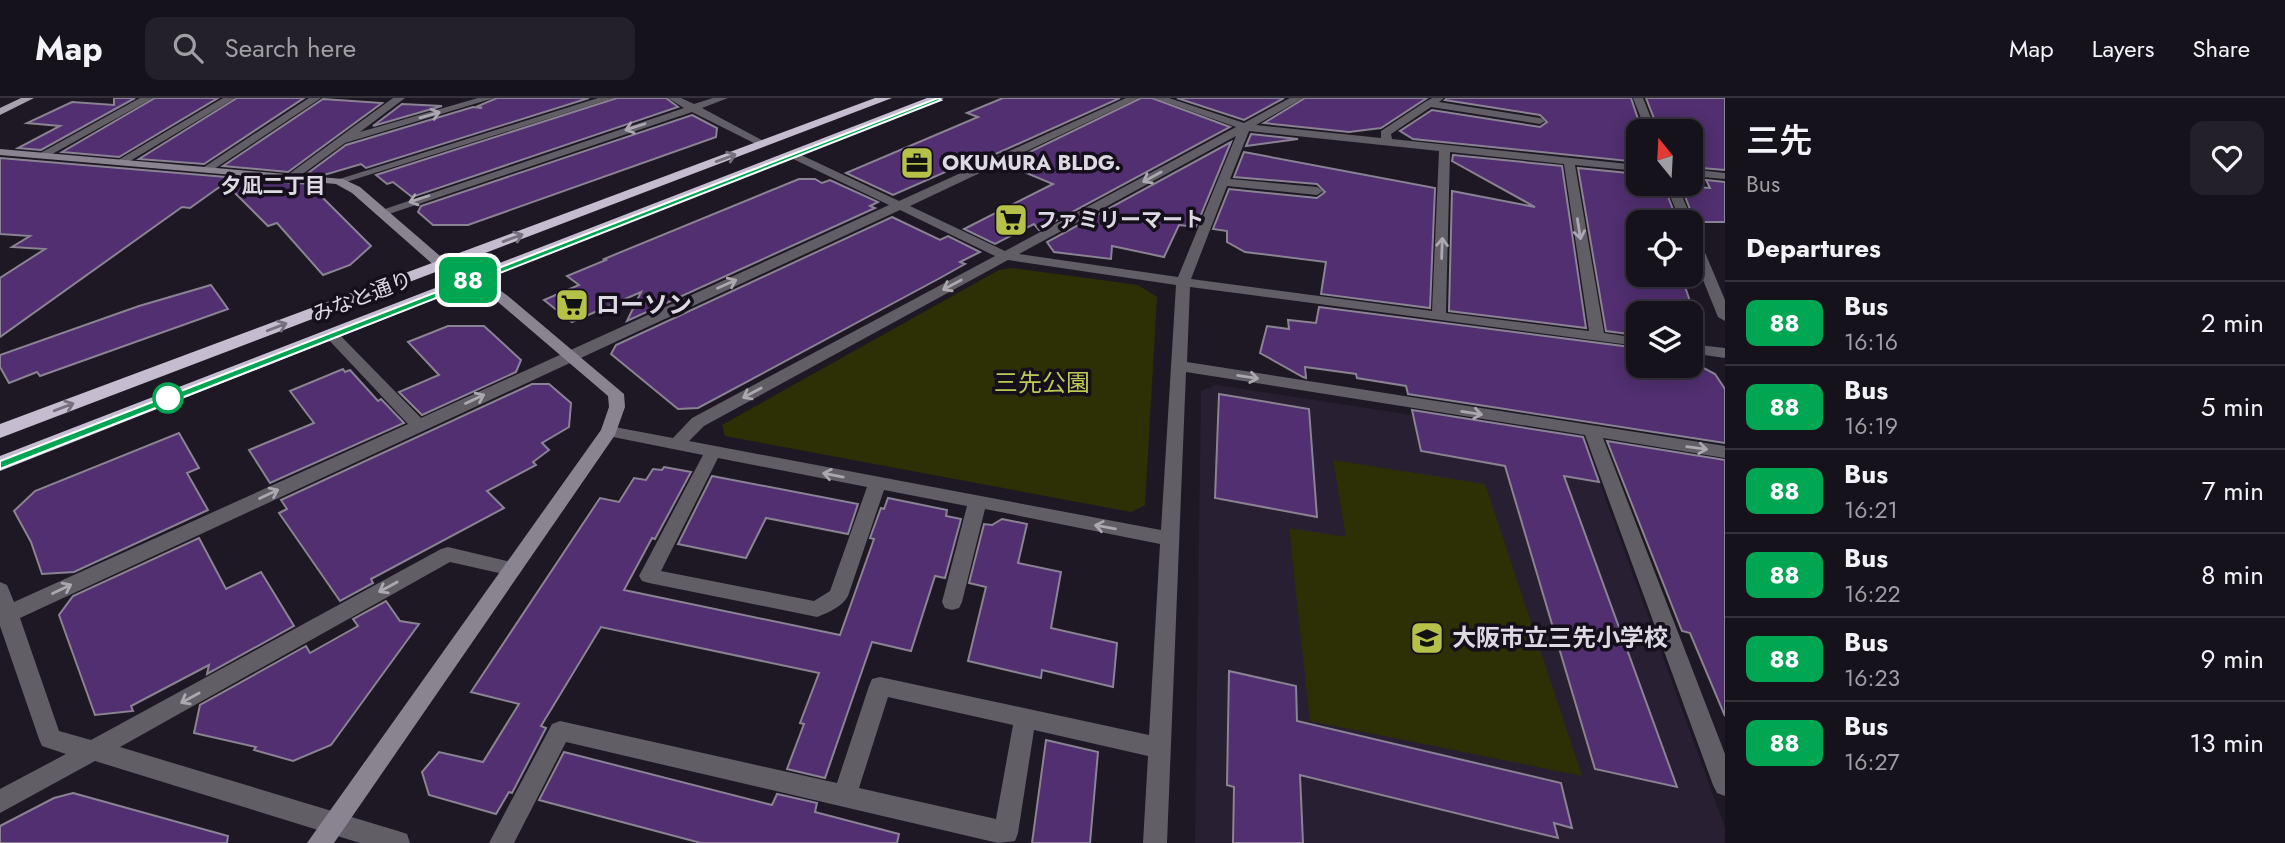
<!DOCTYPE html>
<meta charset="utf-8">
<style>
:root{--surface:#16121c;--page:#232029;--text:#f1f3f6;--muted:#9e9ea3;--line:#35323b}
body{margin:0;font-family:Jost,"Noto Sans JP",sans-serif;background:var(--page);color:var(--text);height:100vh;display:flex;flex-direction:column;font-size:26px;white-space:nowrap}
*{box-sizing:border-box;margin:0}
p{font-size:23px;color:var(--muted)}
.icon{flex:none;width:38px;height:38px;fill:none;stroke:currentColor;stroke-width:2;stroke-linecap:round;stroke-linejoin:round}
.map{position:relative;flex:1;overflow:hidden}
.panel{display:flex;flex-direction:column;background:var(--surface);width:560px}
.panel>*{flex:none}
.badge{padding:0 14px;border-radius:10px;font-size:24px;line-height:46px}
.needle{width:46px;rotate:342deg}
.fabs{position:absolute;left:1626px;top:21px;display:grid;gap:14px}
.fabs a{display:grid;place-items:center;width:77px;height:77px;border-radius:14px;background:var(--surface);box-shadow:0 4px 18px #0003,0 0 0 2px var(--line);font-size:35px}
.map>.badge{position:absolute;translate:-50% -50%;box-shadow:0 0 0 4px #fff}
h2{padding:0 21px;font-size:26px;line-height:63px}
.round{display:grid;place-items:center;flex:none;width:74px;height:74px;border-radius:14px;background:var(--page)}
.summary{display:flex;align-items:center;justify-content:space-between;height:119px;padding:0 21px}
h1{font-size:33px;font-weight:600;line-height:52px}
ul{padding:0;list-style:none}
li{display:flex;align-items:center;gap:21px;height:84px;padding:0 21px;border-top:2px solid var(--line)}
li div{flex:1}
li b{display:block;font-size:26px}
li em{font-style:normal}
li .badge{min-width:77px;font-weight:700;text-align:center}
header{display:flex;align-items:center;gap:42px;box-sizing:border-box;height:98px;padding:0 35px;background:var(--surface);border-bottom:2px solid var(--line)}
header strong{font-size:33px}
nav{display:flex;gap:38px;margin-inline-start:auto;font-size:24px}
.search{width:490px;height:63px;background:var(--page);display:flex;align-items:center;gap:18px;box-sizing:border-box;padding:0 24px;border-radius:14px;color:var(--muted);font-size:26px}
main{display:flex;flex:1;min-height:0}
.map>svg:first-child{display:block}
.built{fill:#281f32}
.green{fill:#2d3004}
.building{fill:#512f70;stroke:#8a8393;stroke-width:2}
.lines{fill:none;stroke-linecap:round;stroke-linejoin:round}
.street{fill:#615e65;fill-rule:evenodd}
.secondary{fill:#89848f;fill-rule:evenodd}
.primary{fill:#a8a2b0;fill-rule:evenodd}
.highway{fill:#c5bdcf;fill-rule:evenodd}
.oneway{stroke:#aba8b0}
.oneway2{stroke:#766f7e}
.line{fill:#00a651;stroke:#fff;stroke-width:2}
.stop-dot{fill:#fff;stroke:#00a651;stroke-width:3.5}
.labels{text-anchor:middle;stroke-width:7;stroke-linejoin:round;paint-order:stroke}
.far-poi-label{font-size:21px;font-weight:bold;fill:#ddd9e2;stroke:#150f1b;text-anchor:start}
.far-neighbourhood-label{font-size:21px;font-weight:bold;fill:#ddd9e2;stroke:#150f1b}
.far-street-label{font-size:21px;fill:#ddd9e2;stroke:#150f1b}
.poi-label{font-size:24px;font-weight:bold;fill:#ddd9e2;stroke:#150f1b;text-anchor:start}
.park-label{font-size:24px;fill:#bdc954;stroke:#150f1b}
</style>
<header>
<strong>Map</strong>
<div class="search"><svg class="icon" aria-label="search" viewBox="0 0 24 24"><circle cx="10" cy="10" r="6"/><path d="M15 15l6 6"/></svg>Search here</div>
<nav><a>Map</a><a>Layers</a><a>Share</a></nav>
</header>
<main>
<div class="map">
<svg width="1725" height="745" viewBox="0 0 1725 745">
<rect width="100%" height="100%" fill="#1e1825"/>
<path class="built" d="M 1216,287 L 1575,342 L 1587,350 L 1725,730 L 1725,745 L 1195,745 L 1201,293 Z"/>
<g class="green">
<path d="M 1012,170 L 1138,187 L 1157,199 L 1145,407 L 1131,414 L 725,338 L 722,327 L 999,172 Z"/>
<path d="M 1333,362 L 1485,386 L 1582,678 L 1310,623 L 1289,430 L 1346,439 Z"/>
</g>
<g class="building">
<path d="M 114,0 L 135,0 L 41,52 L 18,50 L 60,28 L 27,25 L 72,4 L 114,7 Z"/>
<path d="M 155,0 L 218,0 L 119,59 L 62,54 Z"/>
<path d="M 237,0 L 304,0 L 204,66 L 139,61 Z"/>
<path d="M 497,0 L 589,0 L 366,70 L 361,66 L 324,77 L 308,75 L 346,47 L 473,9 L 482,10 L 478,8 Z"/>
<path d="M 617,0 L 666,0 L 678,9 L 412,99 L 393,84 L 387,86 L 376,77 Z"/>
<path d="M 1003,0 L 1120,0 L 989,59 L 984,57 L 893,97 L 846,75 L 978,19 L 967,15 Z"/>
<path d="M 1141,0 L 1152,0 L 1230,29 L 1039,132 L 1034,126 L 995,146 L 964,131 L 1053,86 L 1005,66 Z"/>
<path d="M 1177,0 L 1284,0 L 1244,22 Z"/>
<path d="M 1305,0 L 1427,0 L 1381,30 L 1349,34 L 1264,25 Z"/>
<path d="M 1447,0 L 1631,0 L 1638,21 L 1638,64 L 1413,41 L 1400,33 L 1432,12 L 1540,29 L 1547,24 L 1540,17 L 1445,2 Z"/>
<path d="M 1646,0 L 1725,0 L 1725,72 L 1701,70 L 1690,47 L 1690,33 L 1684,33 L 1682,27 L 1655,23 Z"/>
<path d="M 323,1 L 382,5 L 288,74 L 223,68 Z"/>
<path d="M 402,6 L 442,8 L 373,28 Z"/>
<path d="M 692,17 L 717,30 L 716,39 L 468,127 L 433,127 L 418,114 L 421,108 Z"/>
<path d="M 1251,36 L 1298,41 L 1246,48 Z"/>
<path d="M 1231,44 L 1196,129 L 1179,127 L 1164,159 L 1112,148 L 1111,161 L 1054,154 L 1047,144 Z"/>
<path d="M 1244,54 L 1435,90 L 1430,210 L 1321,196 L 1326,164 L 1245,154 L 1227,144 L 1227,133 L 1213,131 L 1229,91 L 1317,100 L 1325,94 L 1317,86 L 1234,79 Z"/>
<path d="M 1453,57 L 1562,68 L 1586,230 L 1449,213 L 1452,93 L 1535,109 L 1452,63 Z"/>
<path d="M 0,60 L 309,86 L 371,148 L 350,167 L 323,177 L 277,125 L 268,128 L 225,85 L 190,110 L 182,109 L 0,239 L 0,180 L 45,151 L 12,149 L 30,138 L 0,136 Z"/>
<path d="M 1578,70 L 1638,76 L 1638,86 L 1663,86 L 1678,124 L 1638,124 L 1638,177 L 1681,177 L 1694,215 L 1630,215 L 1637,237 L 1606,233 Z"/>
<path d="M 799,81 L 815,81 L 822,85 L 830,82 L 878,104 L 870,108 L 875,110 L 627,223 L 641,194 L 572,224 L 544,202 L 579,187 L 567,178 L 606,162 L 604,161 Z"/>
<path d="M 1706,82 L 1725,84 L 1725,124 L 1695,124 L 1681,88 L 1710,90 Z"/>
<path d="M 892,119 L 940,142 L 948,138 L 980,154 L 960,164 L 965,166 L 940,180 L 698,310 L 678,311 L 611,256 L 616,247 Z"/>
<path d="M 211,187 L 228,211 L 40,278 L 37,274 L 9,285 L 0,269 L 0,257 L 139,208 Z"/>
<path d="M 1319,209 L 1638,250 L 1638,268 L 1700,268 L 1715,276 L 1725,291 L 1725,345 L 1408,296 L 1406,288 L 1357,280 L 1356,276 L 1305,269 L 1306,280 L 1303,279 L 1260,255 L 1267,228 L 1289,231 L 1288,222 L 1316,225 Z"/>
<path d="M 448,228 L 484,228 L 521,262 L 516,274 L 422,317 L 399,294 L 439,277 L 408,244 Z"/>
<path d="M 343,271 L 345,274 L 350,272 L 378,303 L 381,301 L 404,325 L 270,385 L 249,352 L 314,325 L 290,293 Z"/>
<path d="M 532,286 L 549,286 L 571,305 L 569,329 L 542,345 L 549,352 L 533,364 L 536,367 L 487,393 L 504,410 L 371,481 L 373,485 L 340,503 L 279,415 L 287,411 L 281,402 Z"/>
<path d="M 1219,296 L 1309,311 L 1317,419 L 1215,400 Z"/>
<path d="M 1412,312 L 1583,339 L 1599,384 L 1564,378 L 1677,689 L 1595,671 L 1505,368 L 1421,353 Z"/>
<path d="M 179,335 L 199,370 L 187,375 L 208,412 L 74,474 L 42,476 L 31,444 L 14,413 L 35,393 Z"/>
<path d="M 1607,343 L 1725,362 L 1725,618 L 1690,535 L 1682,533 Z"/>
<path d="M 664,369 L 691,374 L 655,441 L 652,440 L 624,492 L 840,537 L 874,441 L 870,440 L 881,410 L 884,411 L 888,400 L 947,412 L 946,418 L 961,421 L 945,480 L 935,478 L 911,553 L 872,544 L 825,680 L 787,671 L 804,626 L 800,625 L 819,575 L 601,529 L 541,628 L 546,630 L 512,695 L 509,694 L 496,716 L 429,697 L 422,674 L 439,654 L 483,664 L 519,606 L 471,594 L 600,400 L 619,404 L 634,380 L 646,382 L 653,371 L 662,372 Z"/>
<path d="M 712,378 L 858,406 L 848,436 L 766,420 L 746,460 L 678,446 Z"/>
<path d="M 1002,421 L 1027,426 L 1018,465 L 1061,474 L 1051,530 L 1117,545 L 1113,589 L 1042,572 L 1041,580 L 968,563 L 986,489 L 969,485 L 984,426 L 992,427 Z"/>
<path d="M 199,440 L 226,491 L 261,474 L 294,528 L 207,576 L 209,567 L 131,608 L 133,613 L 95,617 L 59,517 L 73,498 Z"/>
<path d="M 386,503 L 400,523 L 419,526 L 331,647 L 293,663 L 254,652 L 256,649 L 194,635 L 200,607 L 306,548 L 310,555 L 358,528 L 353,521 Z"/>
<path d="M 1229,573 L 1296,588 L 1297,623 L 1561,685 L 1572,730 L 1554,725 L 1558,740 L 1300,677 L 1303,745 L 1233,745 L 1234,689 L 1227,687 Z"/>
<path d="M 1046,642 L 1098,654 L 1090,745 L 1032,745 Z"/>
<path d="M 564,654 L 772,707 L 777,696 L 817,705 L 815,714 L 899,736 L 897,745 L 701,745 L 539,702 Z"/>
<path d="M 73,695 L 228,738 L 227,745 L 0,745 L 0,728 L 54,700 Z"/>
</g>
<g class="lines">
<g class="street">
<path d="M 140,0 L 153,0 L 45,60 L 35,58 Z"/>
<path d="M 223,0 L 235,0 L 125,66 L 115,64 Z"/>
<path d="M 309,0 L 321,0 L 211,73 L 201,71 Z"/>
<path d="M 393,0 L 405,0 L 360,34 L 478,0 L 494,0 L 345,45 L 297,80 L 289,80 L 289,76 Z"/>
<path d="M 598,0 L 614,0 L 343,85 L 333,83 Z"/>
<path d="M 668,0 L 681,0 L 694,6 L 713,0 L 728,0 L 702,10 L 769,46 L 760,48 L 692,14 L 386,117 L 382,118 L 376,114 L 684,10 Z"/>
<path d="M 1126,0 L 1139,0 L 910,108 L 1005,153 L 1236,29 L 1154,0 L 1169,0 L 1244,25 L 1290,0 L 1303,0 L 1256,27 L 1381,40 L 1381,33 L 1425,4 L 1432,0 L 1444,0 L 1439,4 L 1540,20 L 1545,23 L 1540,26 L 1431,9 L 1391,36 L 1392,41 L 1638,67 L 1638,73 L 1575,67 L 1604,235 L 1638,240 L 1638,248 L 1190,189 L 1187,264 L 1725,348 L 1725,360 L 1603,340 L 1725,656 L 1725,698 L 1717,695 L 1713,687 L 1585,337 L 1186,274 L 1167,745 L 1143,745 L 1148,658 L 1034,632 L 1018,735 L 1015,743 L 998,745 L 566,644 L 514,745 L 489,745 L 552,626 L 560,623 L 837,685 L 869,588 L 872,581 L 880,579 L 1149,637 L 1160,446 L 985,411 L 962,504 L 959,510 L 952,512 L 945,510 L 942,504 L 967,408 L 884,392 L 848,498 C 843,508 828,515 817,519 L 649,485 L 642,483 L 639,478 L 703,357 L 603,337 L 601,333 L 603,329 L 609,328 L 673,340 L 692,320 L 995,158 L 900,112 L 20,520 L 59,633 L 91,642 L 441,451 L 448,449 L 519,466 L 522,471 L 519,476 L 512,478 L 450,464 L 120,649 L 398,733 L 407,736 L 410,745 L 360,745 L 95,663 L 0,715 L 0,691 L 66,656 L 42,648 L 39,641 L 0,528 L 0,484 L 7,487 L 14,504 L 408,326 L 326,239 L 324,236 L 326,233 L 336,233 L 421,320 L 889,107 L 789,59 L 789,55 L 797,55 L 899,103 ZM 1249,33 L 1439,53 L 1432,213 L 1191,181 L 1227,88 L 1317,97 L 1323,93 L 1317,89 L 1230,81 ZM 1236,38 L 1178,179 L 1019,156 ZM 1450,54 L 1564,66 L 1589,233 L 1446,215 ZM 1008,162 L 1176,187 L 1161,432 L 689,343 L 704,328 ZM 718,360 L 867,389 L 830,493 L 814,503 L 661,473 ZM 888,599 L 1013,627 L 996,721 L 859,690 Z"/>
<path d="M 1633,0 L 1643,0 L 1656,33 L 1646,33 Z"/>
<path d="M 1690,71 L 1725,75 L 1725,81 L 1690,78 Z"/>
<path d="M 1665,86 L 1677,86 L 1693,124 L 1691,127 L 1690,124 L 1681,124 Z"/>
<path d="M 1690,129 L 1696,133 L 1725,202 L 1725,223 L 1718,219 L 1690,150 Z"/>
<path d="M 1690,246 L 1725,250 L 1725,260 L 1690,255 Z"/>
</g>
<path class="secondary" d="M 0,51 L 343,81 L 360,89 L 447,164 L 478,177 L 508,198 L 624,296 L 625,309 L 615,337 L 334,745 L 307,745 L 601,332 L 609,309 L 608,298 L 498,204 L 468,183 L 437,170 L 352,95 L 336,86 L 0,57 Z"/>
<path class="primary" d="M 21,0 L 34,0 L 0,17 L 0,10 Z"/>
<g class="highway">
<path d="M 875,0 L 892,0 L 0,340 L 0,326 Z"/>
<path d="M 927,0 L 944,0 L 0,373 L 0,358 Z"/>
</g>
</g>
<defs><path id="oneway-shaft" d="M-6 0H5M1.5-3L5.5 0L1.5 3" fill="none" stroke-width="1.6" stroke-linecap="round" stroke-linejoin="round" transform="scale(1.75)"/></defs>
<g class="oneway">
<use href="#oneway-shaft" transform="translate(430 17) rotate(-16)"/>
<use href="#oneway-shaft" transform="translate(635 29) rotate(162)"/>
<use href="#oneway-shaft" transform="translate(1152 79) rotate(151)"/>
<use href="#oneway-shaft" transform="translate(419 101) rotate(162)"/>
<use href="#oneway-shaft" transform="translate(1579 131) rotate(81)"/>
<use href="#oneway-shaft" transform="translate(1442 150) rotate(-88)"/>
<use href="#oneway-shaft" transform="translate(727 186) rotate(-24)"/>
<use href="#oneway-shaft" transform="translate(952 187) rotate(152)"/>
<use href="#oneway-shaft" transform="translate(1248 279) rotate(9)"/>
<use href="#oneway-shaft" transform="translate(752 295) rotate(152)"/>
<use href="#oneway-shaft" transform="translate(475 301) rotate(-25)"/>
<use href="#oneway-shaft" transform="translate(1472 315) rotate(9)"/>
<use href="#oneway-shaft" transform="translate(1697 350) rotate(8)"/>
<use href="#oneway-shaft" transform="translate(833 377) rotate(-169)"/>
<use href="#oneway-shaft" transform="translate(269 396) rotate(-25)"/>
<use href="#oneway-shaft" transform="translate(1105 429) rotate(-170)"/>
<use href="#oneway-shaft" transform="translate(388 489) rotate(151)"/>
<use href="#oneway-shaft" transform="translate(62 491) rotate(-25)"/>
<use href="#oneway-shaft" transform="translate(190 600) rotate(151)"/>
</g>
<g class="oneway2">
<use href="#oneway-shaft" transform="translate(726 60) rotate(-20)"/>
<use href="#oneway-shaft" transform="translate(513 140) rotate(-20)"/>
<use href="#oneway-shaft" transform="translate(277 229) rotate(-21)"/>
<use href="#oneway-shaft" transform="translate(64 309) rotate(-21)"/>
</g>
<path class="line" d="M 938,0 L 941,2 L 5,369 L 0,371 L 0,363 Z"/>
<defs>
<symbol id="office-square" viewBox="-11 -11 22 22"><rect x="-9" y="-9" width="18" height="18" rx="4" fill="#b6c149" stroke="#150f1b"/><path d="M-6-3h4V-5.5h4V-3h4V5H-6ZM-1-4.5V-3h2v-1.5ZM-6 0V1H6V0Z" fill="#111"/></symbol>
<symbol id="supermarket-square" viewBox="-11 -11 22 22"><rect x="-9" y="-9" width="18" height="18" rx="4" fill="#b6c149" stroke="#150f1b"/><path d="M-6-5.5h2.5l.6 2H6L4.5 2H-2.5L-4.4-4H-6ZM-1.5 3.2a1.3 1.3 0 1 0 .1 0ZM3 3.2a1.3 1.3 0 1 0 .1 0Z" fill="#111"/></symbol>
<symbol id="school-square" viewBox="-11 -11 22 22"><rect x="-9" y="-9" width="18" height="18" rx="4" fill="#b6c149" stroke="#150f1b"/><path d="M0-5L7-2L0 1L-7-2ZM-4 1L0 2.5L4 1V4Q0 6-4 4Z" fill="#111"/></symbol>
</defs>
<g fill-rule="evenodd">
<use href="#office-square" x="898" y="46" width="38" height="38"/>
<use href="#supermarket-square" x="992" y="103" width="38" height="38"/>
<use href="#supermarket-square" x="553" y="188" width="38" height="38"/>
<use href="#school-square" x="1408" y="521" width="38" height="38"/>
</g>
<circle class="stop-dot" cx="168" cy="300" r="14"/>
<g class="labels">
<g class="far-poi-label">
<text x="942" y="72">OKUMURA BLDG.</text>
<text x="1036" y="129">ファミリーマート</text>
</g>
<g class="far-neighbourhood-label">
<text x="273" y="95">夕凪二丁目</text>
</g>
<g class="far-street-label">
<text transform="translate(362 199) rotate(-21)" y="7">みなと通り</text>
</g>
<g class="poi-label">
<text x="596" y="215">ローソン</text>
<text x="1452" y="548">大阪市立三先小学校</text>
</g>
<g class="park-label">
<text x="1042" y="293">三先公園</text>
</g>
</g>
</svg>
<div class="fabs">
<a><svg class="needle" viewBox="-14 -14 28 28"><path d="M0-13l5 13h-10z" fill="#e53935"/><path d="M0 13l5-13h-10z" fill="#9e9ea3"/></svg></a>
<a><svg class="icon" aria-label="locate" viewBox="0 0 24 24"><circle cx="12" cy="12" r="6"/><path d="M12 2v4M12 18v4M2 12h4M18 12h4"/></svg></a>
<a><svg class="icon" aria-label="layers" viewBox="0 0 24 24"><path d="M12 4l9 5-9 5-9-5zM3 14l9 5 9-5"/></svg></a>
</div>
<b class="badge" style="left:468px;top:182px;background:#00a651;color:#fff">88</b>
</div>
<section class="panel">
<div class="summary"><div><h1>三先</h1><p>Bus</p></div><a class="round"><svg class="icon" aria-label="heart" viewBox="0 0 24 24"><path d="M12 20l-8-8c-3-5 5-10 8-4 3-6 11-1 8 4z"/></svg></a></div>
<h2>Departures</h2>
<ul>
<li><span class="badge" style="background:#00a651;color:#fff">88</span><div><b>Bus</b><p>16:16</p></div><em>2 min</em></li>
<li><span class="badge" style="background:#00a651;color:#fff">88</span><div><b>Bus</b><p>16:19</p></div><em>5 min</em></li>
<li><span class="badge" style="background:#00a651;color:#fff">88</span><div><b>Bus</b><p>16:21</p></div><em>7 min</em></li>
<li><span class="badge" style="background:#00a651;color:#fff">88</span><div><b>Bus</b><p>16:22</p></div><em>8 min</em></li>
<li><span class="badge" style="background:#00a651;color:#fff">88</span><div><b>Bus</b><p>16:23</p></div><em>9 min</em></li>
<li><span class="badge" style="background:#00a651;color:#fff">88</span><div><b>Bus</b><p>16:27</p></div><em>13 min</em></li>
</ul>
</section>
</main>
